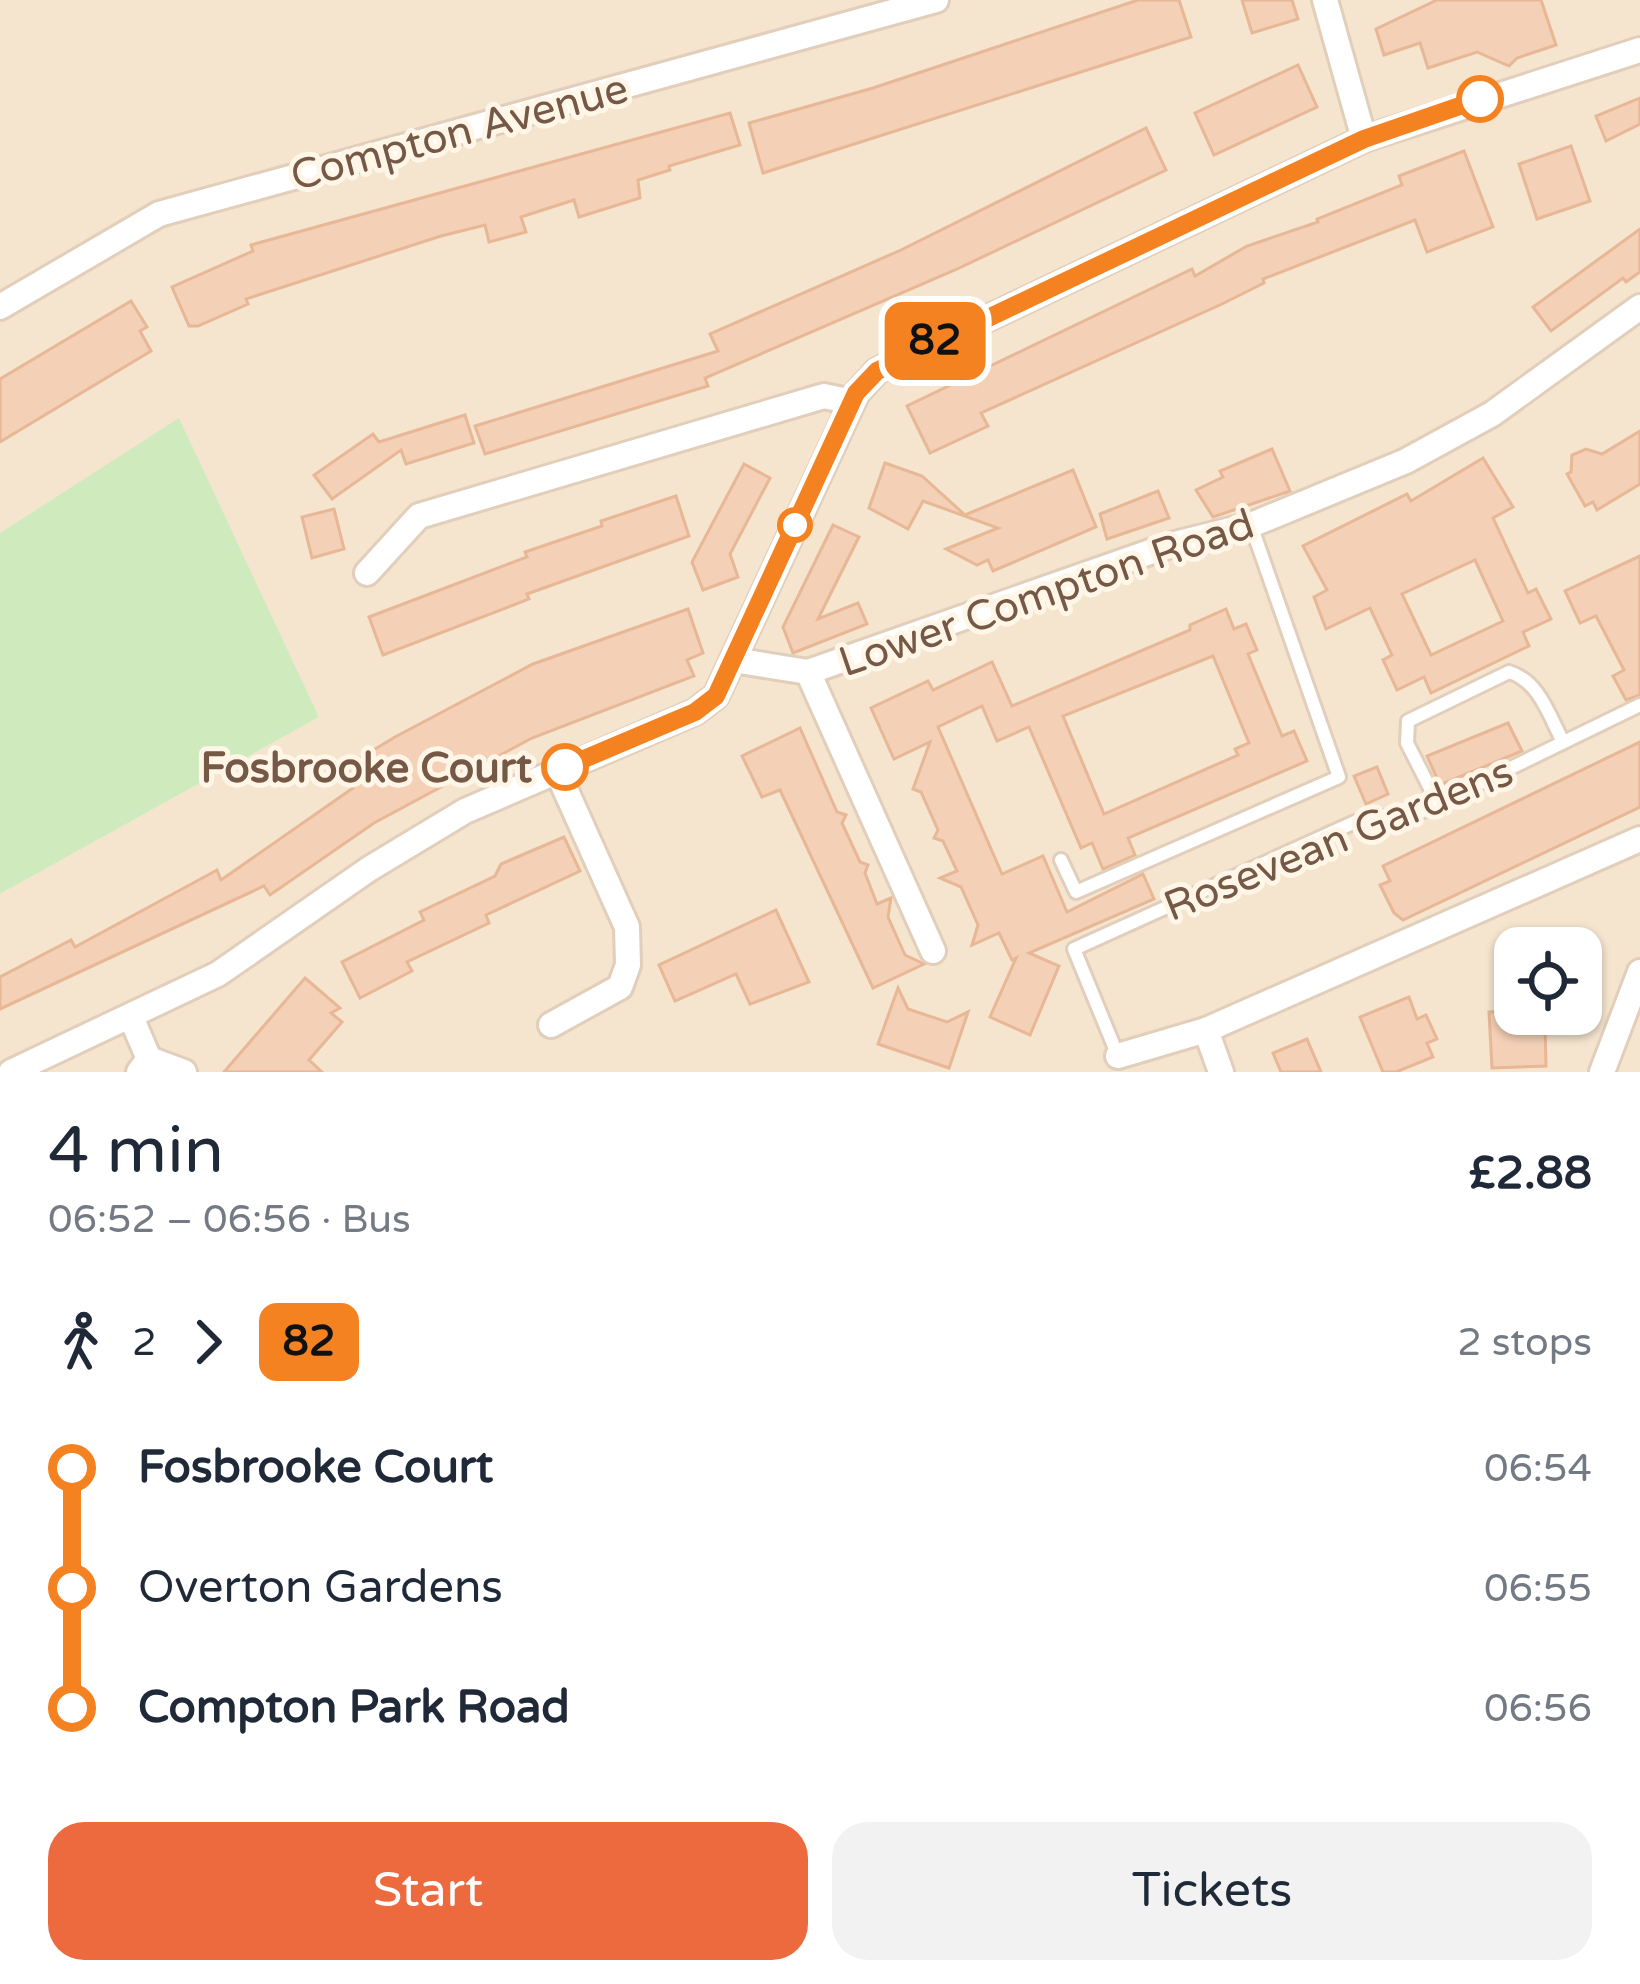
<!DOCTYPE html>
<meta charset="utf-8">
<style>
:root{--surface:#fff;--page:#f2f2f3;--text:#1f2937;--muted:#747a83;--accent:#ed6a3e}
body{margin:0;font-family:"Varela Round",sans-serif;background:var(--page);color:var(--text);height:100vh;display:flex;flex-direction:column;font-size:45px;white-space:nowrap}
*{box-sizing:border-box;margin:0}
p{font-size:39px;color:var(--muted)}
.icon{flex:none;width:66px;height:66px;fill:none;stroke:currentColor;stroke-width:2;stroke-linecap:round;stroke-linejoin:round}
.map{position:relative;height:1072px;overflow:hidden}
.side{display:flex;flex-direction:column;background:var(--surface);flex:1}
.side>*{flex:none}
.badge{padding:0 24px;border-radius:18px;font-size:42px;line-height:78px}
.buttons{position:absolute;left:1494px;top:927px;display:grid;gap:24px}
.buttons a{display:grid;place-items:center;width:108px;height:108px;border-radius:24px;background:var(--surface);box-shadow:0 3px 9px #0004;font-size:60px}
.map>.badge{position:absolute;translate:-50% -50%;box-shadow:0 0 0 6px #fff}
.legs{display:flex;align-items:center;gap:18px;height:132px;padding:0 48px;font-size:39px}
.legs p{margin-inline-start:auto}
.overview{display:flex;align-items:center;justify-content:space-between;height:204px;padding:0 48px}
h1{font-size:66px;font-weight:600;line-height:90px}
.primary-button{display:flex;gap:24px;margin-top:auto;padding:24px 48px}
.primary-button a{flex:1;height:138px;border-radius:36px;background:var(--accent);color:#fff;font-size:48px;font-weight:600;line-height:138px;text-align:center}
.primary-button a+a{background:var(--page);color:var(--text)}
ul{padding:0 48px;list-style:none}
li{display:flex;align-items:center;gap:42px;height:120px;font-size:45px}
li i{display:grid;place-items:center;width:18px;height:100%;margin:0 15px;background:currentColor}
li i::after{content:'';width:30px;height:30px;margin:-15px;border:9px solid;border-radius:50%;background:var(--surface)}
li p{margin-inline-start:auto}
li:first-child i{background:linear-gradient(#0000 50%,currentColor 0)}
li:last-child i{background:linear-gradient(currentColor 50%,#0000 0)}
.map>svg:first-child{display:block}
.residential{fill:#f5e4ce;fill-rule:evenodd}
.green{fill:#cfebbe}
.building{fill:#f4d0b6;stroke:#e7b796;stroke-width:3;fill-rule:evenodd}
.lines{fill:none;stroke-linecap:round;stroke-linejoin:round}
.service-casing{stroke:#e1cebb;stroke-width:18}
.minor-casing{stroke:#e1cebb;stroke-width:30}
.service{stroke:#fff;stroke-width:12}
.minor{stroke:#fff;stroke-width:24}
.line-1-casing{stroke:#fff;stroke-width:27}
.line-1{stroke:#f58220;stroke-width:18}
.stop-1-dot{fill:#fff;stroke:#f58220;stroke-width:6}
.labels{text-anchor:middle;stroke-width:10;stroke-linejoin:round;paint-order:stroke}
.street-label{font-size:42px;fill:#755846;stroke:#fff6e7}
.stop-label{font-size:42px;font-weight:bold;fill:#755846;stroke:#fff6e7;text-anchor:end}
</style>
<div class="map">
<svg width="1640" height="1072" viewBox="0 0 1640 1072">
<rect width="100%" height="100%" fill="#fdf2df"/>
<path class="residential" d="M 0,0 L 1640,0 L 1640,1072 L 0,1072 L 0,894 L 319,717 L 179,419 L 0,533 ZM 1515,948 L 1581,948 L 1581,1014 L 1515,1014 Z"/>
<path class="green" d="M 179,418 L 319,717 L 0,894 L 0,533 Z"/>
<g class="building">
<path d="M 1138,0 L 1179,0 L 1191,37 L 763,173 L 749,123 L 873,88 Z"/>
<path d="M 1242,0 L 1292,0 L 1298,19 L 1252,33 Z"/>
<path d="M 1437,0 L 1541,0 L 1556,45 L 1517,58 L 1509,66 L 1477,52 L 1428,68 L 1420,43 L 1384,55 L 1376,29 Z"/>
<path d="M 1298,65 L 1317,107 L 1214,155 L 1195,113 Z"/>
<path d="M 1640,98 L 1640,124 L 1606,141 L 1596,116 Z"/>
<path d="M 730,113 L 740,145 L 669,166 L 670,170 L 638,180 L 640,198 L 579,217 L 574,200 L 521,217 L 526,232 L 515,235 L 489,242 L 485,225 L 441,236 L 246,299 L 248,304 L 198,326 L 189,326 L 172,287 L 253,251 L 251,245 Z"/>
<path d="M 1146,128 L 1166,170 L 955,270 L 705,378 L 708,386 L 485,454 L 475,426 L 718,351 L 710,334 L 901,250 Z"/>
<path d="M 1571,146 L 1590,201 L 1537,219 L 1519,164 Z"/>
<path d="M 1464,151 L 1493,227 L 1427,252 L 1415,220 L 1263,279 L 1264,283 L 1222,304 L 981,413 L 988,426 L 930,453 L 907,406 L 1192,269 L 1195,276 L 1247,246 L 1318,222 L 1317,219 L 1402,185 L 1399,176 Z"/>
<path d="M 1640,229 L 1640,272 L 1626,282 L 1623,278 L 1551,331 L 1533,307 Z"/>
<path d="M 131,301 L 147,327 L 140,331 L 151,351 L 0,442 L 0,379 Z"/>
<path d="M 465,415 L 474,443 L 406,464 L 401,450 L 332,499 L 314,475 L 373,434 L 379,442 Z"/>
<path d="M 1640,431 L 1640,484 L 1597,510 L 1593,502 L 1585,506 L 1567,474 L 1571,472 L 1572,455 L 1586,449 L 1602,454 Z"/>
<path d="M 1272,449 L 1290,491 L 1213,517 L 1196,490 L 1223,477 L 1220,471 Z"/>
<path d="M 1483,458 L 1513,507 L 1493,518 L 1528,593 L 1536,589 L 1551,619 L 1523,632 L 1529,646 L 1431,693 L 1424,677 L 1397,690 L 1383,660 L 1392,655 L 1370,608 L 1326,629 L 1314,597 L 1327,590 L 1303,546 L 1407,494 L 1411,501 ZM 1475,560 L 1503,621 L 1431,655 L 1402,594 Z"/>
<path d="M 885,463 L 922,476 L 965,515 L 1073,470 L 1096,527 L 993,571 L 988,560 L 977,565 L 946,549 L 998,528 L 923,501 L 908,529 L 869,508 Z"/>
<path d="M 744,464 L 770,478 L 730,554 L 738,577 L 703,590 L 692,562 Z"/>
<path d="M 1158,491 L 1169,518 L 1107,539 L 1100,514 Z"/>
<path d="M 676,496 L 689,536 L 527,594 L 529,599 L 383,655 L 369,617 L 527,557 L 525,552 L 602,526 L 601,521 Z"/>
<path d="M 334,509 L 344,549 L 312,558 L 302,517 Z"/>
<path d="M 833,525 L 859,537 L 818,619 L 858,603 L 867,624 L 793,653 L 783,627 Z"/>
<path d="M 1640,556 L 1640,695 L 1626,700 L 1613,676 L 1624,670 L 1596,616 L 1580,623 L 1565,591 Z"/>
<path d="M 688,609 L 703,653 L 687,660 L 694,676 L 532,738 L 374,823 L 270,895 L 264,886 L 0,1009 L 0,977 L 71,940 L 75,947 L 217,870 L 221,880 L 353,788 L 342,769 L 395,737 L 533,664 Z"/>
<path d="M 1226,609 L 1234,629 L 1246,624 L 1257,650 L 1248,654 L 1282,736 L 1294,731 L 1307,761 L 1128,838 L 1135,855 L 1103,869 L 1092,843 L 1081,848 L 1029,727 L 997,741 L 982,706 L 938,727 L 1002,874 L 1043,856 L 1067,912 L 1143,874 L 1154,899 L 1029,953 L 1059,966 L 1030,1035 L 990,1017 L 1016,958 L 1012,960 L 999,933 L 972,945 L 978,925 L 961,887 L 940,878 L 957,871 L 943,841 L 934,838 L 938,830 L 921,792 L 913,789 L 930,742 L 894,759 L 871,708 L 928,681 L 933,690 L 992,662 L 1012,706 L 1190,630 L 1190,625 ZM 1213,656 L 1249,743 L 1235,749 L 1238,755 L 1104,814 L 1063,716 Z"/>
<path d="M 1508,723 L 1522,751 L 1440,785 L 1427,756 Z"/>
<path d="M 800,728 L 837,812 L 846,815 L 842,823 L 860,862 L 868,865 L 865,873 L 877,904 L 891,898 L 888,917 L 905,955 L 924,964 L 873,988 L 780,790 L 762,797 L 742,756 Z"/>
<path d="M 1640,742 L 1640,807 L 1403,920 L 1394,913 L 1380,885 L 1390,881 L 1383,866 Z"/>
<path d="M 1377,767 L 1388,794 L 1366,804 L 1354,776 Z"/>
<path d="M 564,837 L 580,871 L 486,915 L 489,923 L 407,962 L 412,971 L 360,998 L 342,962 L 424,920 L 420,912 L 495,876 L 501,864 Z"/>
<path d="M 776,910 L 809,982 L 750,1004 L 736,974 L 675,1001 L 659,965 Z"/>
<path d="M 305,978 L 340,1008 L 331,1013 L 342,1022 L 309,1060 L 322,1072 L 224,1072 Z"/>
<path d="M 898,988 L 908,1009 L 947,1022 L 968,1012 L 949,1068 L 878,1044 Z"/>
<path d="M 1409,997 L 1417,1019 L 1426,1015 L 1437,1039 L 1427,1043 L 1433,1057 L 1396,1072 L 1383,1072 L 1360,1017 Z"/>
<path d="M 1515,1011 L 1520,1014 L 1520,1028 L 1545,1027 L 1546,1066 L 1492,1068 L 1489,1012 Z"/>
<path d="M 1307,1039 L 1321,1072 L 1281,1072 L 1273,1053 Z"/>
</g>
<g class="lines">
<defs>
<g id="service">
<path d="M 1438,804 L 1407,743 L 1408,721 L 1509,672 C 1539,681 1549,715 1563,742"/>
<path d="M 1061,860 L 1076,892 L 1339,777 L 1251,525"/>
<path d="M 1118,1056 L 1074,949 L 1355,822 L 1390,816 L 1404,820 L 1640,705"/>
</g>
<g id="minor">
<path d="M 1325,0 L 1364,139"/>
<path d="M 0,307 L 159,214 L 936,0"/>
<path d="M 367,573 L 419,516 L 824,396 L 852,402"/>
<path d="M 733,660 L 808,672 L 1167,546 L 1251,525 L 1406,461 L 1492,414 L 1640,307"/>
<path d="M 808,672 L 933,951"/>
<path d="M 131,1017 L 149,1059 L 139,1072"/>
<path d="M 551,1025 L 620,987 L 628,965 L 627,927 L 557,771"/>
<path d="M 1206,1030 L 1221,1072"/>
<path d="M 1118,1056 L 1206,1030 L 1640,839"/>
<path d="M 149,1059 L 184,1072"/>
<path d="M 11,1072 L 218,974 L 369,869 L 465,811 L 695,712 L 716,696 L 857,393 L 877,371 L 1364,139 L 1640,50"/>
<path d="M 1602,1072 L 1640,972"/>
</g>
</defs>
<use href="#service" class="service-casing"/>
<use href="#minor" class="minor-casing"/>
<use href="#service" class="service"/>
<use href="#minor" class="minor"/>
</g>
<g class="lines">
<defs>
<path id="line-1" d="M 565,767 L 695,712 L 716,696 L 856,393 L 877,371 L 1364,139 L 1480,99"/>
</defs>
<use href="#line-1" class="line-1-casing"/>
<use href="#line-1" class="line-1"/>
</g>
<g class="stop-1-dot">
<circle cx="1480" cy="99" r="21"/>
<circle cx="795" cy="525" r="15"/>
<circle cx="565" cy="767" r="21"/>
</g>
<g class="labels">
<g class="street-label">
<text transform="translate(459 131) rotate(-15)" y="15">Compton Avenue</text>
<text transform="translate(1046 592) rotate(-19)" y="15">Lower Compton Road</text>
<text transform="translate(1338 838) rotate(-22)" y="15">Rosevean Gardens</text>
</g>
<g class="stop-label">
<text x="532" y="782">Fosbrooke Court</text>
</g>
</g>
</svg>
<div class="buttons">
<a><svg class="icon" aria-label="locate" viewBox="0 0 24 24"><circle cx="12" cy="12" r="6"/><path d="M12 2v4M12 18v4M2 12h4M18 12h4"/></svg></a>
</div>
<b class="badge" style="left:935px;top:341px;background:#f58220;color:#111">82</b>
</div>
<section class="side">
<div class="overview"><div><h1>4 min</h1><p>06:52 – 06:56 · Bus</p></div><b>£2.88</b></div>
<div class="legs"><svg class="icon" aria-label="walk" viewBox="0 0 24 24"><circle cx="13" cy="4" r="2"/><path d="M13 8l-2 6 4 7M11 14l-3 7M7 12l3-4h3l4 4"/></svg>2<svg class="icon" aria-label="forward" viewBox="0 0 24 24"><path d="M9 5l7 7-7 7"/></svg><b class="badge" style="background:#f58220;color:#111">82</b><p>2 stops</p></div>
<ul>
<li><i style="color:#f58220"></i><b>Fosbrooke Court</b><p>06:54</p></li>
<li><i style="color:#f58220"></i><span>Overton Gardens</span><p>06:55</p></li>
<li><i style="color:#f58220"></i><b>Compton Park Road</b><p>06:56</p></li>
</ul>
<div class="primary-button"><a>Start</a><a>Tickets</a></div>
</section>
